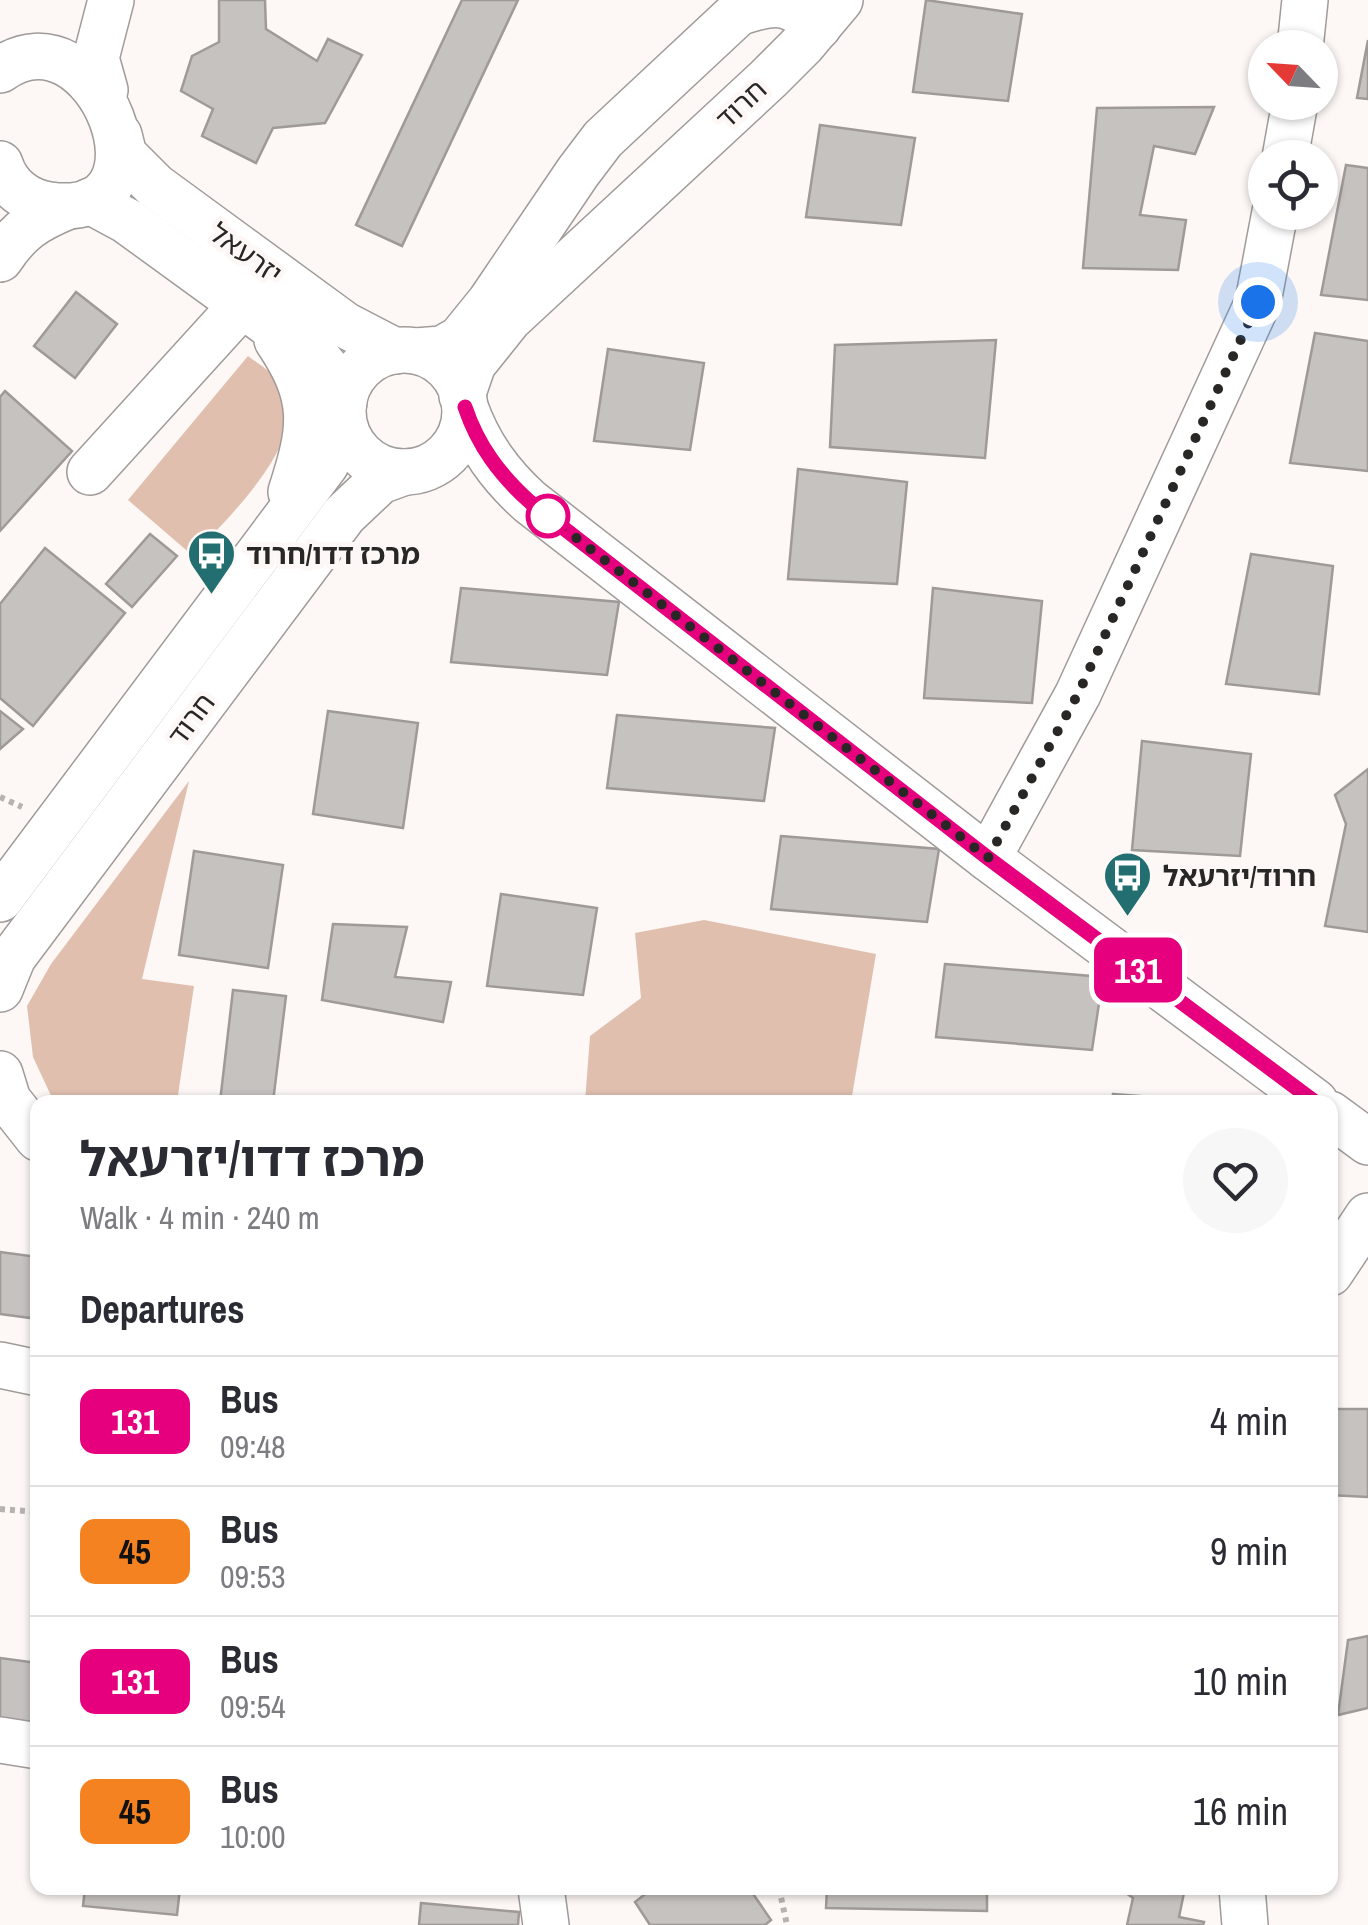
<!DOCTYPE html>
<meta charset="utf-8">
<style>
:root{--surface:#fff;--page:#f7f7f7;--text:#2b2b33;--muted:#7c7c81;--line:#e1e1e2}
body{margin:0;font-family:"Archivo Narrow","Noto Sans Hebrew",sans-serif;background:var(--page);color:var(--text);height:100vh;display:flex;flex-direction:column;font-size:38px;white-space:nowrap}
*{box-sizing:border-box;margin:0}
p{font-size:32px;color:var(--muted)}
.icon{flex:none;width:55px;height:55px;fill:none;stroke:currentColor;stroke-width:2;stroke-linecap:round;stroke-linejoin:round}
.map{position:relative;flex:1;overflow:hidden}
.side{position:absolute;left:30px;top:1095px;width:1308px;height:800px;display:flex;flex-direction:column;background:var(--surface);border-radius:20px;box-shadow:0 2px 8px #0004}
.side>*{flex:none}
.badge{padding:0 20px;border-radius:15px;font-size:35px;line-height:65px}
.needle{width:65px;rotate:295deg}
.fabs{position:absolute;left:1248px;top:30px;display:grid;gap:20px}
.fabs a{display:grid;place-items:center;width:90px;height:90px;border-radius:50%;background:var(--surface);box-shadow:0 2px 8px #0004;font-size:50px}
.you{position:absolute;width:50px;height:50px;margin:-25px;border:8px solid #fff;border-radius:50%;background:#1a73e8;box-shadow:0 0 0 15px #1a73e833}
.map>.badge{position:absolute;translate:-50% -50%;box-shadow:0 0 0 5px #fff}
h2{padding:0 50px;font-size:38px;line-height:90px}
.round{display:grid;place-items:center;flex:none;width:105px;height:105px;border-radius:52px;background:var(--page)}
.overview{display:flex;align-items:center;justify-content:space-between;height:170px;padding:0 50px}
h1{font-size:48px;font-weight:700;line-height:75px}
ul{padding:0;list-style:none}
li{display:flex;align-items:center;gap:30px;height:130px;padding:0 50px;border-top:2px solid var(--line)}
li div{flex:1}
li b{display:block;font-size:38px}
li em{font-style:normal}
li .badge{min-width:110px;font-weight:700;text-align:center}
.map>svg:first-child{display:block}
.green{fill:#e0bfaf}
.building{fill:#c6c2bf;stroke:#9f9a98;stroke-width:2.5}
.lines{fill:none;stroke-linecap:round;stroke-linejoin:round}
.minor-casing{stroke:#a09b99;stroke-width:48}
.path{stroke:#b6b2b0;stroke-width:6;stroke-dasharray:5 5;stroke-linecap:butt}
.minor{stroke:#fff;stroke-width:45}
.line-casing{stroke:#fff;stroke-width:22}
.line{stroke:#e6007e;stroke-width:15}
.walk{stroke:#292726;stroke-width:10;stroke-dasharray:0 18}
.stop-dot{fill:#fff;stroke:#e6007e;stroke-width:5}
.labels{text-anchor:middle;stroke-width:10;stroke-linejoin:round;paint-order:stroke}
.street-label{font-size:28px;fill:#292726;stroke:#fdf8f5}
.poi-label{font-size:28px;font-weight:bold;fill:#292726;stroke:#fdf8f5;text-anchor:start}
</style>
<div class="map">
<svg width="1368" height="1925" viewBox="0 0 1368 1925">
<rect width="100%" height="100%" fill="#fdf8f5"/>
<g class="green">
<path d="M 248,356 C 260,365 275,374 283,387 C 314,438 224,521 193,556 L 128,500 Z"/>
<path d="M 189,781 L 142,979 L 194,986 L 177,1102 L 54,1102 L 33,1057 L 27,1006 L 51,964 Z"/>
<path d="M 704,920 L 876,954 L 851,1102 L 585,1102 L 590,1036 L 641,998 L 635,933 Z"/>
</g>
<g class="building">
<path d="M 219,0 L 265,0 L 266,29 L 317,61 L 328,39 L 362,55 L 325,123 L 273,128 L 256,163 L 202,136 L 213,109 L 181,91 L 192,56 L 219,42 Z"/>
<path d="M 462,0 L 518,0 L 402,246 L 356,225 Z"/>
<path d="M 926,0 L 1022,14 L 1008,101 L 913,92 Z"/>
<path d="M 1368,40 L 1368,99 L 1357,98 Z"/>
<path d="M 1214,107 L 1195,154 L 1154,146 L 1140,215 L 1186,220 L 1178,270 L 1083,268 L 1097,108 Z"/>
<path d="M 820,125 L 915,138 L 901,225 L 806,217 Z"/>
<path d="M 1346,165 L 1368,168 L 1368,300 L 1321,295 Z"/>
<path d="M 76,292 L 117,324 L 75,378 L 34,346 Z"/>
<path d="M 1315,333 L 1368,341 L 1368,471 L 1290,463 Z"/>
<path d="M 996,340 L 985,458 L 830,447 L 835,345 Z"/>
<path d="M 608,349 L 704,363 L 690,450 L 594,441 Z"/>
<path d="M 5,391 L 72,451 L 0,531 L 0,397 Z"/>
<path d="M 798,469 L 907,482 L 897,584 L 788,579 Z"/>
<path d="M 150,534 L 177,556 L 132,607 L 106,584 Z"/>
<path d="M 45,548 L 125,613 L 33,726 L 0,698 L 0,604 Z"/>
<path d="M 1251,554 L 1333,566 L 1319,694 L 1226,684 Z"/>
<path d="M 461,588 L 619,602 L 607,675 L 451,662 Z"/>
<path d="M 933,588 L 1042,601 L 1032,703 L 924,698 Z"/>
<path d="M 0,711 L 23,729 L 0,749 Z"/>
<path d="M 328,711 L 418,723 L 403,828 L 313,814 Z"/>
<path d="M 617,715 L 775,728 L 764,801 L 607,788 Z"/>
<path d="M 1142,741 L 1251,754 L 1240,856 L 1132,850 Z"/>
<path d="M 1368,769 L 1368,932 L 1325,926 L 1346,824 L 1335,795 Z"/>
<path d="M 781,836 L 939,849 L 927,922 L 771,909 Z"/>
<path d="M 194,851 L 283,865 L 268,968 L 179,955 Z"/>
<path d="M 501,894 L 597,908 L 583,995 L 487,986 Z"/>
<path d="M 333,924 L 407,927 L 395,977 L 451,982 L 443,1022 L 322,1000 Z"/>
<path d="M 945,964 L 1103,977 L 1092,1050 L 936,1037 Z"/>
<path d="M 233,990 L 286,996 L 273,1102 L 220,1102 Z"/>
<path d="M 1113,1094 L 1220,1102 L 1112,1102 Z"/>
<path d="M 0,1252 L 38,1257 L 38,1319 L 0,1314 Z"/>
<path d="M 1330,1409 L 1368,1409 L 1368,1497 L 1330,1495 Z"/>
<path d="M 1368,1636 L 1368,1708 L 1338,1715 L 1348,1640 Z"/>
<path d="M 0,1658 L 38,1663 L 38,1729 L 0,1723 Z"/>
<path d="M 85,1888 L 180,1888 L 177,1915 L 83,1906 Z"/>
<path d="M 653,1888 L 749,1888 L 771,1920 L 765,1925 L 650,1925 L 635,1902 Z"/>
<path d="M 827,1888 L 987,1888 L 987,1911 L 826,1908 Z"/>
<path d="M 1119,1888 L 1185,1888 L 1179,1917 L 1204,1922 L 1203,1925 L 1127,1925 L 1133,1898 Z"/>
<path d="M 421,1903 L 519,1912 L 518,1925 L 419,1925 Z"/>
</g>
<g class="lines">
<defs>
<g id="minor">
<path d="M 1300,48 L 1305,0"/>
<path d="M 0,70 C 96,0 184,223 50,205 C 27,202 7,187 0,164"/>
<path d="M 105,90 L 96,58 L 111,0"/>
<path d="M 119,135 L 124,155 L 155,186 L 345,325 L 395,351"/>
<path d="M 1285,158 L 1295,102"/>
<path d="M 90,201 L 127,221 L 321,362 L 334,378 L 344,402"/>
<path d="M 0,259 C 19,230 35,220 66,207"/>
<path d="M 277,340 C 316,398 312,427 291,492"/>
<circle cx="404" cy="411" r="61"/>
<path d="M 416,351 L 442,349 L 460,339 L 490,302 L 578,172 L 603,139 L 738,13 C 777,0 789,0 818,27"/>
<path d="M 462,396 L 473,364 L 509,319 L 768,79 L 803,44 L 840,0"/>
<path d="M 465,407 C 479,446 500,475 530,502 L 988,858 L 1315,1102"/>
<path d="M 90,472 L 242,305"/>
<path d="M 988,858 L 1078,694 L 1258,302 L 1275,212"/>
<path d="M 0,899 L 326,464 L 342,412"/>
<path d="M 0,989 L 13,957 L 344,515 L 380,481 L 405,472"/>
<path d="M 0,1074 L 8,1100 L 38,1138"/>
<path d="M 1330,1114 L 1368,1142"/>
<path d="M 1330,1273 L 1368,1216"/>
<path d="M 0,1365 L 38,1373"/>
<path d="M 0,1740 L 38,1746"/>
<path d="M 541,1888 L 546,1925"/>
<path d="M 1242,1888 L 1245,1925"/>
</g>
</defs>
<use href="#minor" class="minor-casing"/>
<g class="path">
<path d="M 0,797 L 22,807"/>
<path d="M 0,1509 L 38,1512"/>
<path d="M 779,1888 L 787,1925"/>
</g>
<use href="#minor" class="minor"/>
</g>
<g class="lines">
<defs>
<path id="line" d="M 465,407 C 478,446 500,475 530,502 L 988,858 L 1315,1102"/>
</defs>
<use href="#line" class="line-casing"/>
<use href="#line" class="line"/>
<path class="walk" d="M 548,516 L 988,858 L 1078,694 L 1258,302"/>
</g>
<defs>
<symbol id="bus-pin" viewBox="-11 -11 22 30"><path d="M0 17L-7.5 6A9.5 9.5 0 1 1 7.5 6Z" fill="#236e71" stroke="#fdf8f5"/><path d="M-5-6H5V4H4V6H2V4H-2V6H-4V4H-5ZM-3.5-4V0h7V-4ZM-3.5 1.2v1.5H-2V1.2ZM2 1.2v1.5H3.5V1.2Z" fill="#fff"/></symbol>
</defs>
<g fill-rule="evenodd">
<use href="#bus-pin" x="184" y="526" width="55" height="75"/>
<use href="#bus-pin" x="1100" y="848" width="55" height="75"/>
</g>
<circle class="stop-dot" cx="548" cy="516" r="20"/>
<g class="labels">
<g class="street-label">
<text transform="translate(741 104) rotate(-43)" y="10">חרוד</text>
<text transform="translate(246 253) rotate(36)" y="10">יזרעאל</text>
<text transform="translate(191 719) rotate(-53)" y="10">חרוד</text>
</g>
<g class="poi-label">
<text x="246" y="564">מרכז דדו/חרוד</text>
<text x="1163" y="886">חרוד/יזרעאל</text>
</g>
</g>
</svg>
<div class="fabs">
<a><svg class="needle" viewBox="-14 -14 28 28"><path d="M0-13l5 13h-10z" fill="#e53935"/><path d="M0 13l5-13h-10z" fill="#7c7c81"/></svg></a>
<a><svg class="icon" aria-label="locate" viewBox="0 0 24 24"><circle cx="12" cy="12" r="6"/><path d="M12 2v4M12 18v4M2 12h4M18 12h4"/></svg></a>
</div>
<div class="you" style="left:1258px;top:302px"></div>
<b class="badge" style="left:1138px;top:970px;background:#e6007e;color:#fff">131</b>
<section class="side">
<div class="overview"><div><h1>מרכז דדו/יזרעאל</h1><p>Walk · 4 min · 240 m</p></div><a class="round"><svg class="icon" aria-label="heart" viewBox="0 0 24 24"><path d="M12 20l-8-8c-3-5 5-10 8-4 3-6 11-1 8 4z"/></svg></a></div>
<h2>Departures</h2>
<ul>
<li><span class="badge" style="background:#e6007e;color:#fff">131</span><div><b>Bus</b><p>09:48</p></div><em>4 min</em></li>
<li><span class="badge" style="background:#f58220;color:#111">45</span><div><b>Bus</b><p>09:53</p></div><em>9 min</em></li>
<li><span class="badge" style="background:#e6007e;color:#fff">131</span><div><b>Bus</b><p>09:54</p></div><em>10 min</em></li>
<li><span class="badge" style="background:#f58220;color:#111">45</span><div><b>Bus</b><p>10:00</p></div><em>16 min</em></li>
</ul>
</section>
</div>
